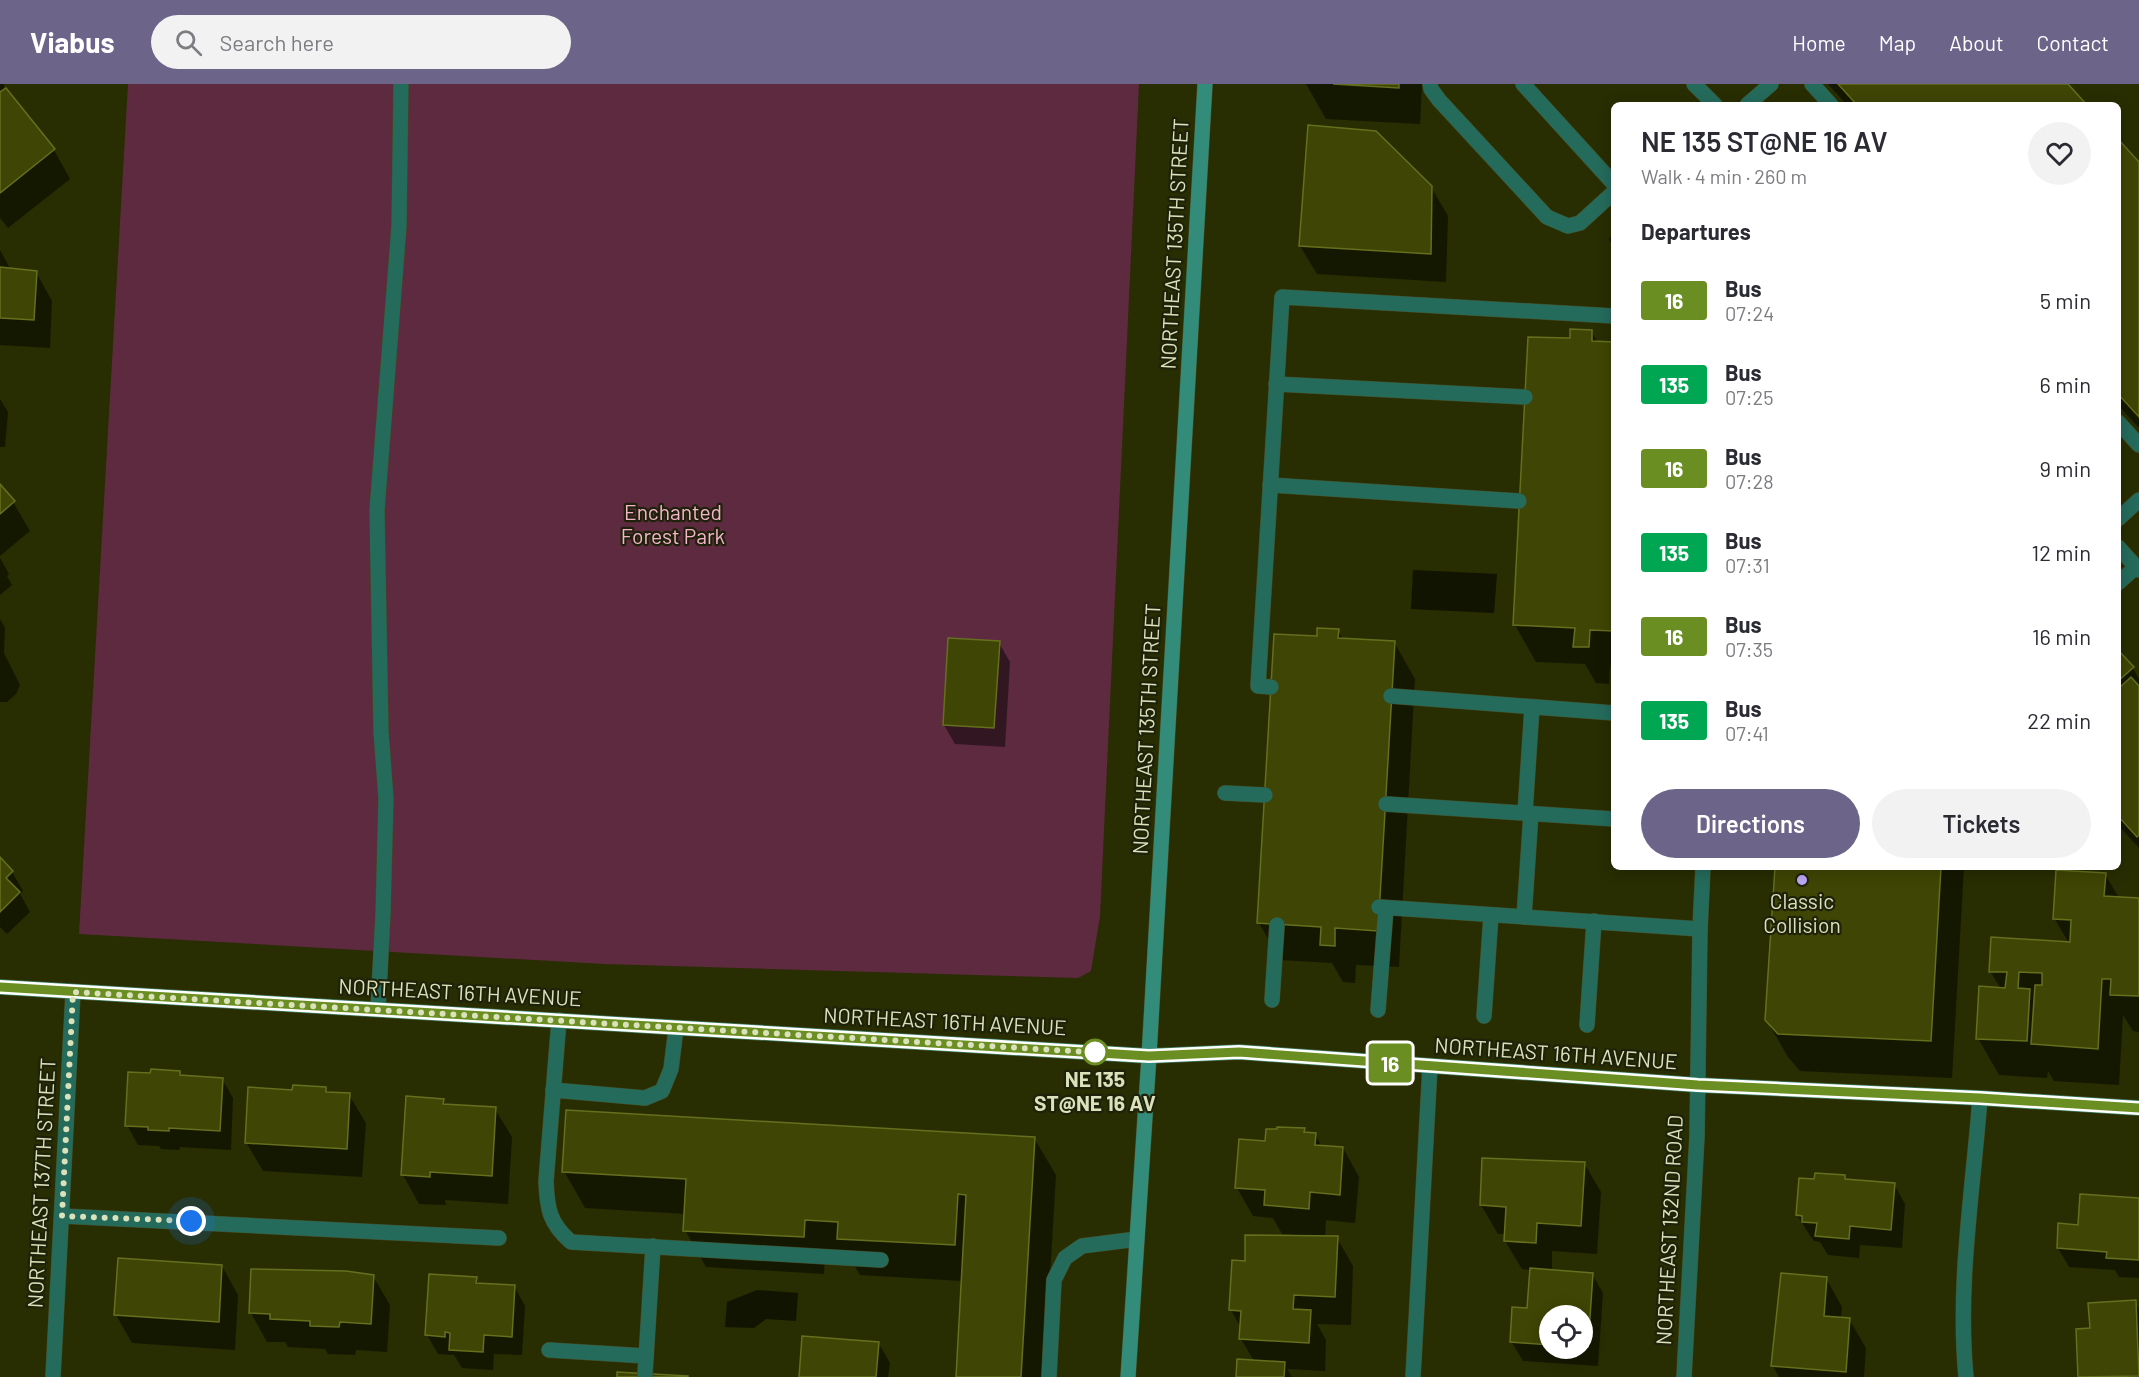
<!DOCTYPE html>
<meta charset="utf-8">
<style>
:root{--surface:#fff;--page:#f2f2f3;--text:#2b2b33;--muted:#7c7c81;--accent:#6d648a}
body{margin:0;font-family:Barlow,sans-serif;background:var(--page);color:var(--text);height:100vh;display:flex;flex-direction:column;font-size:22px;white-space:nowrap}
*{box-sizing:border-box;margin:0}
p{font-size:20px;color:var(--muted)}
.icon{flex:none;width:33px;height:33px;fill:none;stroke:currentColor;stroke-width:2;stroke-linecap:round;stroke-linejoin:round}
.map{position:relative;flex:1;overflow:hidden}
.drawer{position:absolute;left:1611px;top:18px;width:510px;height:768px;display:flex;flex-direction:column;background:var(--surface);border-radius:9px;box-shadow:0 3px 15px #0003}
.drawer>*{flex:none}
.badge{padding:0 12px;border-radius:4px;font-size:21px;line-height:39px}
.tools{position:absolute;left:1539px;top:1221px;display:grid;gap:12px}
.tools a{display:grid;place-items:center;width:54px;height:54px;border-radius:50%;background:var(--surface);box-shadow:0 3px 15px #0003;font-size:30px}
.you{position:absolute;width:30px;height:30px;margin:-15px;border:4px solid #fff;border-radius:50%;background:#1a73e8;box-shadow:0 0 0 9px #1a73e833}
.map>.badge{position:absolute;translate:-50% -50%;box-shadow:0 0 0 3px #fff}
h2{padding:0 30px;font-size:22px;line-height:54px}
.round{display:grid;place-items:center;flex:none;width:63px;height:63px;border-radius:32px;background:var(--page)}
.overview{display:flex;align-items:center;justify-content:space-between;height:102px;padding:0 30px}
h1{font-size:28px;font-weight:600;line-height:45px}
.cta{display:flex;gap:12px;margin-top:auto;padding:12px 30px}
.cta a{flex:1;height:69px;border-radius:36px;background:var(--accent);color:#fff;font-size:24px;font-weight:600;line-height:69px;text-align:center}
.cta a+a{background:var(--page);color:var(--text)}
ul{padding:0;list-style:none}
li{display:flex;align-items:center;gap:18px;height:84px;padding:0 30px}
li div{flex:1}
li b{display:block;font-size:22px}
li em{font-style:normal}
li .badge{min-width:66px;font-weight:700;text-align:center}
header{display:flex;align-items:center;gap:36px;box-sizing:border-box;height:84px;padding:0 30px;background:var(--accent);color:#fff}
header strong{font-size:28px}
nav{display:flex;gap:33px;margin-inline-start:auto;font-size:21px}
.search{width:420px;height:54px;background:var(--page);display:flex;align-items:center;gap:15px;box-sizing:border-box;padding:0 21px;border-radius:33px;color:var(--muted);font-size:22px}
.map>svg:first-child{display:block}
.green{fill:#5e2a3f}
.water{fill:#111400}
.shadow{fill:#0007;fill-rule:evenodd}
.building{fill:#3f4504;stroke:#656f1e;stroke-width:1.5}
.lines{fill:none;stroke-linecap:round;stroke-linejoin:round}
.lane-casing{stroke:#454a20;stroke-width:16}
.street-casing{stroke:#454a20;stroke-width:16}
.secondary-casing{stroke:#454a20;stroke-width:16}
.lane{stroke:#256b5c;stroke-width:15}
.street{stroke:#256b5c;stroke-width:15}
.secondary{stroke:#338c79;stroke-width:15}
.line-casing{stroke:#fff;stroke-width:14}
.line{stroke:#6b8e23;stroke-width:9}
.walk{stroke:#dbe2bb;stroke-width:6;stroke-dasharray:0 10.8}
.poi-dot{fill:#bda9f5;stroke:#1f220a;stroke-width:2}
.stop-dot{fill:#fff;stroke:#6b8e23;stroke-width:3}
.labels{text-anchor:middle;stroke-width:4.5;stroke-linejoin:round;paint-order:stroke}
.street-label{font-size:21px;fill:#dbe2bb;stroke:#1f220a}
.park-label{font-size:21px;fill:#f5b4cb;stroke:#1f220a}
.poi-label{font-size:21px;fill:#dbe2bb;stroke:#1f220a}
.stop-label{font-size:21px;font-weight:bold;fill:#dbe2bb;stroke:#1f220a}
</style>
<header>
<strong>Viabus</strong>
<div class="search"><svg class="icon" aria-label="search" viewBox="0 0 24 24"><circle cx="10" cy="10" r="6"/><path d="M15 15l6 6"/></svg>Search here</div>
<nav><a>Home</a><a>Map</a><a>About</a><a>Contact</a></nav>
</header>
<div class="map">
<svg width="2139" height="1293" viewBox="0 0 2139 1293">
<rect width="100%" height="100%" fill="#282d02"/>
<path class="green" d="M 128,0 L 1139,0 L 1100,832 L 1091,887 L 1078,894 L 604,880 L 79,850 Z"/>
<g class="water">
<path d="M 1413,486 L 1497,490 L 1494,529 L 1411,525 Z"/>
<path d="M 757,1206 L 798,1209 L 796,1237 L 766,1235 L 754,1244 L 725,1243 L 727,1218 Z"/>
</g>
<g class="shadow">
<path d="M 0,0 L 4,0 L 4,7 L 6,6 L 54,66 L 70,95 L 8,144 L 0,134 Z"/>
<path d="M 1306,0 L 1422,0 L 1420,40 L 1326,35 Z"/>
<path d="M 1828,0 L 2066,0 L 2085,21 L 1847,21 Z"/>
<path d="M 2118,57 L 2139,81 L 2139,344 L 2118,321 Z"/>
<path d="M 1431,103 L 1448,132 L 1446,198 L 1317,190 L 1300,162 Z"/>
<path d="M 1614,150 L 1614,164 L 1609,155 Z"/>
<path d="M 0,166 L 11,186 L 36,188 L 52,217 L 50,264 L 0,261 Z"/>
<path d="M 1591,247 L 1598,259 L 1614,260 L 1614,583 L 1610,582 L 1609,600 L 1596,599 L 1585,580 L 1536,578 L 1515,541 L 1571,256 Z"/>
<path d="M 0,315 L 8,328 L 5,363 L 0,363 Z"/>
<path d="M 0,403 L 13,418 L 30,447 L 0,472 Z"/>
<path d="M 0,474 L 9,490 L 7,492 L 12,501 L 0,511 Z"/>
<path d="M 0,535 L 5,544 L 4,569 L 20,601 L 16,610 L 7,618 L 0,618 Z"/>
<path d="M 1338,547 L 1343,555 L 1394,558 L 1415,595 L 1399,883 L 1356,881 L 1355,899 L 1343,898 L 1332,879 L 1280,876 L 1259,839 L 1318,554 Z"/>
<path d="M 999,559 L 1010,578 L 1005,663 L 955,660 L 944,641 Z"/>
<path d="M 2118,568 L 2133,584 L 2139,595 L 2139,764 L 2118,741 Z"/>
<path d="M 0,775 L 12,788 L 23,807 L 20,810 L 30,828 L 7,850 L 0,843 Z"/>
<path d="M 1777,783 L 1964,783 L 1952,994 L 1800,987 L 1788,973 L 1766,935 Z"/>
<path d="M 2105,790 L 2119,814 L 2139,815 L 2139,948 L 2133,947 L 2123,931 L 2119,1001 L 2054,997 L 2048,987 L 2047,994 L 1999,991 L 1978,954 L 2001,905 L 1990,887 L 2069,859 L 2054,834 Z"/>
<path d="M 179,988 L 182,993 L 222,995 L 233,1014 L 231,1066 L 180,1063 L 179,1066 L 161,1065 L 159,1062 L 138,1061 L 127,1041 L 152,991 Z"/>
<path d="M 325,1004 L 328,1009 L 349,1011 L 366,1039 L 362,1093 L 263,1087 L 246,1058 L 294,1007 Z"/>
<path d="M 443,1016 L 446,1022 L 495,1025 L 512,1053 L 508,1120 L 445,1116 L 446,1121 L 419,1120 L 403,1091 Z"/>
<path d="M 1304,1046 L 1306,1049 L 1315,1050 L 1322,1063 L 1343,1064 L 1359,1093 L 1355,1139 L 1326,1136 L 1325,1154 L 1337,1154 L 1353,1182 L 1351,1241 L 1317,1240 L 1326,1256 L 1325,1287 L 1287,1285 L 1292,1293 L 1238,1293 L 1254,1277 L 1241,1255 L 1241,1244 L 1231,1226 L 1246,1178 L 1296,1153 L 1296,1151 L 1282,1150 L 1273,1134 L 1253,1132 L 1237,1104 L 1266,1059 Z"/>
<path d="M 1034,1054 L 1056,1091 L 1044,1293 L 957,1293 L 962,1197 L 860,1191 L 850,1174 L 825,1172 L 824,1190 L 706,1183 L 685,1146 L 686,1130 L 585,1124 L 564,1087 Z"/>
<path d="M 1584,1079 L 1601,1108 L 1597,1170 L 1552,1167 L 1552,1187 L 1592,1190 L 1603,1209 L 1598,1282 L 1523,1277 L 1511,1257 L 1528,1225 L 1531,1186 L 1522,1185 L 1505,1157 L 1506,1150 L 1498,1150 L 1481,1121 ZM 1550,1232 L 1582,1232 L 1582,1264 L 1550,1264 Z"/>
<path d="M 1844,1093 L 1846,1096 L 1894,1100 L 1905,1120 L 1902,1164 L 1860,1161 L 1859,1174 L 1828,1171 L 1820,1158 L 1814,1157 L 1809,1150 L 1797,1131 L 1815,1097 Z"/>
<path d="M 2139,1115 L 2139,1194 L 2119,1193 L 2115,1186 L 2069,1183 L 2058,1164 L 2079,1142 Z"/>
<path d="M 222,1182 L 238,1211 L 235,1266 L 132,1259 L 116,1231 Z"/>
<path d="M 373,1192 L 390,1221 L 387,1268 L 356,1266 L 355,1271 L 328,1270 L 325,1265 L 288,1263 L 285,1258 L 267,1258 L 251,1229 Z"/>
<path d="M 1826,1194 L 1842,1223 L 1841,1235 L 1849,1235 L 1866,1264 L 1864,1293 L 1779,1293 L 1773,1282 Z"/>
<path d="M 476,1195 L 479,1200 L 514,1202 L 525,1222 L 522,1271 L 494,1270 L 493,1286 L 462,1284 L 454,1271 L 438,1270 L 427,1251 Z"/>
<path d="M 2135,1218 L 2139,1225 L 2139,1293 L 2080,1293 L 2077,1247 L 2091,1246 Z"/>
<path d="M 879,1260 L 890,1279 L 888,1293 L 800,1293 Z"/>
</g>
<g class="building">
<path d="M 1333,0 L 1399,0 L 1399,4 Z"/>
<path d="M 1838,0 L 2068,0 L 2087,21 L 1857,21 Z"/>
<path d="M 6,4 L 55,65 L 0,109 L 0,8 Z"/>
<path d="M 1308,41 L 1376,47 L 1432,102 L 1431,170 L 1299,162 Z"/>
<path d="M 2118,55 L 2139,78 L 2139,333 L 2118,310 Z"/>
<path d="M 0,183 L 37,187 L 34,236 L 0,234 Z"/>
<path d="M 1570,245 L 1592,246 L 1592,257 L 1614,258 L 1614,547 L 1590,546 L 1589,563 L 1573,563 L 1575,544 L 1513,541 L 1528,253 L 1570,254 Z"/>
<path d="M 0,400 L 15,417 L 0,430 Z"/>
<path d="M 1317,544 L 1339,545 L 1338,554 L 1395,557 L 1378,847 L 1335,844 L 1335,862 L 1320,861 L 1321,843 L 1257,839 L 1274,550 L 1317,552 Z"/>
<path d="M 948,554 L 1000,557 L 994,644 L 943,641 Z"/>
<path d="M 2118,566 L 2134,583 L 2118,597 Z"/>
<path d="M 2131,593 L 2139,602 L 2139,751 L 2137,753 L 2118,732 L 2118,605 Z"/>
<path d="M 0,773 L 13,787 L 6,794 L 20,808 L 0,828 Z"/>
<path d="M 1775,783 L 1941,783 L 1931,957 L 1778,950 L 1765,936 Z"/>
<path d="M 2056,786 L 2106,789 L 2104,812 L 2139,814 L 2139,912 L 2110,911 L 2111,895 L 2102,895 L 2098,965 L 2031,960 L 2035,901 L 2042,901 L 2042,889 L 2019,888 L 2018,904 L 2030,905 L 2027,957 L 1976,955 L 1979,902 L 2005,904 L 2007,888 L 1989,888 L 1991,853 L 2070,858 L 2071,836 L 2053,835 Z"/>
<path d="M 151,985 L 180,987 L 180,991 L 223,994 L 220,1047 L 169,1044 L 169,1047 L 148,1046 L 148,1043 L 125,1042 L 128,988 L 150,989 Z"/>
<path d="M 293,1001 L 326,1003 L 326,1008 L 350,1009 L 347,1065 L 245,1059 L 248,1003 L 292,1006 Z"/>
<path d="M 406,1012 L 444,1015 L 443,1020 L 496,1023 L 492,1092 L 430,1088 L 430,1093 L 401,1091 Z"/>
<path d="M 566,1026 L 1035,1053 L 1021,1293 L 956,1293 L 966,1111 L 958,1110 L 955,1161 L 837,1155 L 838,1138 L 805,1136 L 804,1153 L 683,1147 L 686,1095 L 562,1088 Z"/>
<path d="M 1277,1043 L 1305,1044 L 1304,1048 L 1316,1049 L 1315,1061 L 1343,1063 L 1340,1111 L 1310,1108 L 1309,1125 L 1264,1121 L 1265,1106 L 1235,1104 L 1239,1055 L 1265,1057 L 1266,1045 L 1277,1045 Z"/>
<path d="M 1482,1074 L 1585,1078 L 1581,1142 L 1537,1139 L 1536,1159 L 1504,1157 L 1506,1123 L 1480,1121 Z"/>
<path d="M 1815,1089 L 1845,1091 L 1845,1095 L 1895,1099 L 1891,1146 L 1850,1142 L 1849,1155 L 1815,1152 L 1817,1139 L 1802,1138 L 1802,1132 L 1796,1131 L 1799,1094 L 1814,1095 Z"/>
<path d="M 2080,1110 L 2139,1114 L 2139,1176 L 2106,1174 L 2107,1168 L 2057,1164 L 2058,1139 L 2078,1141 Z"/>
<path d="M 1245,1151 L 1338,1152 L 1335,1213 L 1294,1211 L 1293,1225 L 1311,1226 L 1309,1259 L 1239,1255 L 1241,1227 L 1229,1226 L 1232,1176 L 1245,1177 Z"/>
<path d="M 118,1174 L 222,1181 L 219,1238 L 114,1231 Z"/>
<path d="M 1530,1184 L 1593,1189 L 1588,1263 L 1582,1263 L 1582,1232 L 1550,1232 L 1550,1261 L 1510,1258 L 1512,1223 L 1527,1224 Z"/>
<path d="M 251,1185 L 346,1187 L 374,1191 L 371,1240 L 340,1238 L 339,1243 L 310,1242 L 310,1237 L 270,1235 L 270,1230 L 249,1229 Z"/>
<path d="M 1781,1189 L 1827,1193 L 1824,1232 L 1850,1234 L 1846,1288 L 1771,1282 Z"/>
<path d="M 429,1190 L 477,1193 L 476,1199 L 515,1201 L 512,1253 L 484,1251 L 483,1268 L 449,1266 L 450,1249 L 445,1248 L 445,1253 L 425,1251 Z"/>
<path d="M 2136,1216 L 2139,1292 L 2078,1293 L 2076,1245 L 2090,1244 L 2088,1219 Z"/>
<path d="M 802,1252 L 879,1258 L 876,1293 L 799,1293 Z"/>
<path d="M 1237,1275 L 1285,1278 L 1284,1293 L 1236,1293 Z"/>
<path d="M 617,1288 L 688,1292 L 688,1293 L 617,1293 Z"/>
</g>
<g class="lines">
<defs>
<g id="lane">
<path d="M 1430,0 L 1431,5 L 1439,16 L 1547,133 L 1568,142 L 1580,139 L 1614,108"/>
<path d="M 1523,0 L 1614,100"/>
<path d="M 1812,0 L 1831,21"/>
<path d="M 1747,21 L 1771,0"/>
<path d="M 1276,300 L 1525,313"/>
<path d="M 2118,338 L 2139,361"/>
<path d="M 1270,401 L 1519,417"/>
<path d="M 2118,435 L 2139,416"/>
<path d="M 2118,499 L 2136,483"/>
<path d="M 1271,603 L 1258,602 L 1282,213 L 1614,232"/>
<path d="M 1391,612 L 1614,629"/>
<path d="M 1225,709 L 1265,711"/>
<path d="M 1386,720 L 1614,735"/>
<path d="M 1525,729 L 1532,623"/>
<path d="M 1379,823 L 1700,845"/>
<path d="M 1524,833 L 1531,729"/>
<path d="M 1272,916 L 1277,841"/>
<path d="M 378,925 L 383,830 L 386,714 L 381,648 L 377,426 L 399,142 L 401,0"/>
<path d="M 1378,926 L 1386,824"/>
<path d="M 1484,932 L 1491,831"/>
<path d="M 559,936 L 546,1097 C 547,1124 549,1139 571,1158 L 881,1176"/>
<path d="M 1587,941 L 1594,837"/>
<path d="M 553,1006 L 645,1014 L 662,1007 L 671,985 L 676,944"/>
<path d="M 62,1132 L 499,1154"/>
<path d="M 549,1266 L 646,1272"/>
<path d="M 645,1290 L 653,1162"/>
<path d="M 1049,1293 L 1054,1196 L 1065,1174 L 1082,1162 L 1137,1155"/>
<path d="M 1413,1293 L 1430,982"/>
<path d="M 1966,1293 C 1957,1201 1973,1106 1980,1014"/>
</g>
<g id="street">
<path d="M 1694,0 L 1715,21"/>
<path d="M 2118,463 L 2139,486"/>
<path d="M 53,1293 L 73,908"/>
<path d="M 1684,1293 L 1697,1052 L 1700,845 L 1703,783"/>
</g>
<g id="secondary">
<path d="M 0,903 L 1149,972 L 1239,968 L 1698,1001 L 1980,1014 L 2139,1024"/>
<path d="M 1128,1293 L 1149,972 L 1205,0"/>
</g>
</defs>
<use href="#lane" class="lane-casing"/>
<use href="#street" class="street-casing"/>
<use href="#secondary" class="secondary-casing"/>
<use href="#lane" class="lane"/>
<use href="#street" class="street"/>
<use href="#secondary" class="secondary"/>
</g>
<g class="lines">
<defs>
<path id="line" d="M 0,903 L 1149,972 L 1239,968 L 1698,1001 L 1980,1014 L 2139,1024"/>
</defs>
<use href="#line" class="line-casing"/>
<use href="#line" class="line"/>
<path class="walk" d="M 191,1137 L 62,1132 L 73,908 L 1105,969 L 1095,968"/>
</g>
<circle class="poi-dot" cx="1802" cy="796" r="6"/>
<circle class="stop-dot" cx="1095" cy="968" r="12"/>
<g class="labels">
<g class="street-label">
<text transform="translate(1175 160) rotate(-87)" y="7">NORTHEAST 135TH STREET</text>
<text transform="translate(1147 645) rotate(-87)" y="7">NORTHEAST 135TH STREET</text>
<text transform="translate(460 909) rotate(3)" y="7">NORTHEAST 16TH AVENUE</text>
<text transform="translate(945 938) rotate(3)" y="7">NORTHEAST 16TH AVENUE</text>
<text transform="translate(1556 970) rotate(4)" y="7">NORTHEAST 16TH AVENUE</text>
<text transform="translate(42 1099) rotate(-87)" y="7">NORTHEAST 137TH STREET</text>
<text transform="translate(1670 1146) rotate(-87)" y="7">NORTHEAST 132ND ROAD</text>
</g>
<g class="park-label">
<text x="673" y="436">Enchanted<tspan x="673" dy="24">Forest Park</tspan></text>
</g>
<g class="poi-label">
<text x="1802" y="825">Classic<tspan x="1802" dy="24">Collision</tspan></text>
</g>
<g class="stop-label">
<text x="1095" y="1003">NE 135<tspan x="1095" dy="24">ST@NE 16 AV</tspan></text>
</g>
</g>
</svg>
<div class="tools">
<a><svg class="icon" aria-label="locate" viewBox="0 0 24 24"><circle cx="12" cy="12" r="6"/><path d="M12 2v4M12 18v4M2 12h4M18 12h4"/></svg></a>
</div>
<div class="you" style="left:191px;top:1137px"></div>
<b class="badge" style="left:1390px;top:979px;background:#6b8e23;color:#fff">16</b>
<section class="drawer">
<div class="overview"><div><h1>NE 135 ST@NE 16 AV</h1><p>Walk · 4 min · 260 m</p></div><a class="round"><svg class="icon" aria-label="heart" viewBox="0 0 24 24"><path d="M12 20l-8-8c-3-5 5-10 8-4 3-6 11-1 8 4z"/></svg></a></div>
<h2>Departures</h2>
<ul>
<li><span class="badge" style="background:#6b8e23;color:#fff">16</span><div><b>Bus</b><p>07:24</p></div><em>5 min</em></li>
<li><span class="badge" style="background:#00a651;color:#fff">135</span><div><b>Bus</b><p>07:25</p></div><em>6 min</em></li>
<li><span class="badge" style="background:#6b8e23;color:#fff">16</span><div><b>Bus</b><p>07:28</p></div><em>9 min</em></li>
<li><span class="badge" style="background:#00a651;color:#fff">135</span><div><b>Bus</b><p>07:31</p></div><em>12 min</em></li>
<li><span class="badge" style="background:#6b8e23;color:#fff">16</span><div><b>Bus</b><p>07:35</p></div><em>16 min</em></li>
<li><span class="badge" style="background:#00a651;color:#fff">135</span><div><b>Bus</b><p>07:41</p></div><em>22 min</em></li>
</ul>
<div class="cta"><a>Directions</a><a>Tickets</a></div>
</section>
</div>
